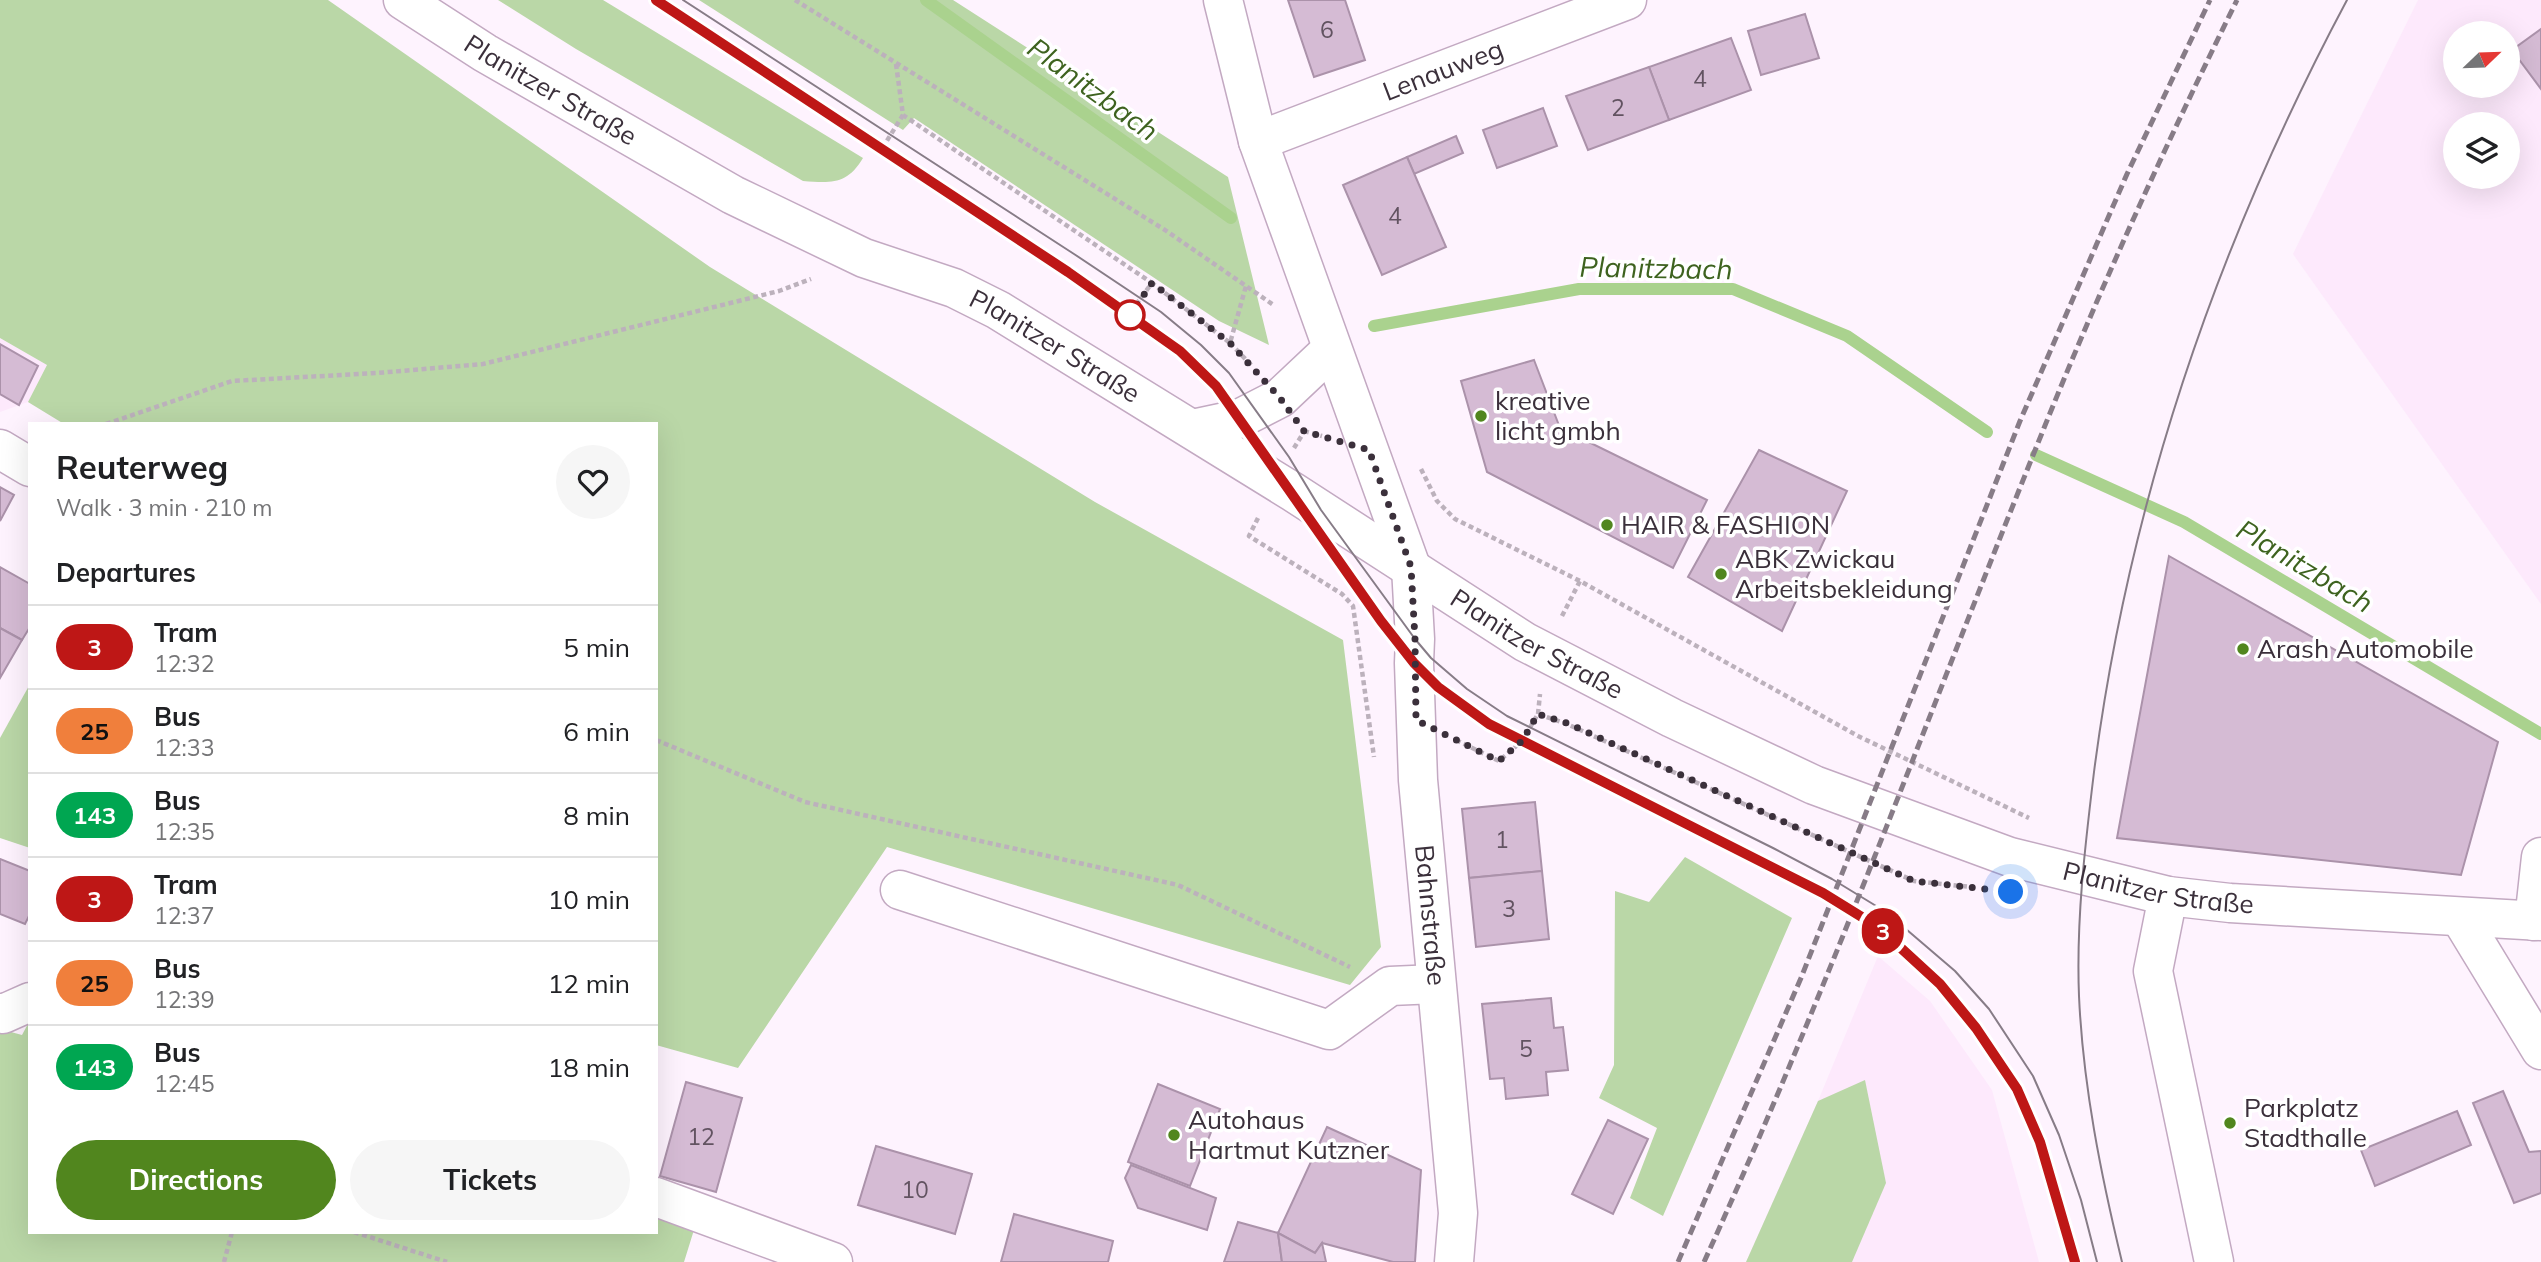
<!DOCTYPE html>
<meta charset="utf-8">
<style>
:root{--surface:#fff;--page:#f6f6f6;--text:#202124;--muted:#757577;--line:#e0e0e0;--accent:#51861e}
body{margin:0;font-family:Mulish,sans-serif;background:var(--page);color:var(--text);height:100vh;display:flex;flex-direction:column;font-size:26px;white-space:nowrap}
*{box-sizing:border-box;margin:0}
p{font-size:23px;color:var(--muted)}
.icon{flex:none;width:38px;height:38px;fill:none;stroke:currentColor;stroke-width:2;stroke-linecap:round;stroke-linejoin:round}
.map{position:relative;flex:1;overflow:hidden}
.side{position:absolute;left:28px;top:422px;width:630px;height:812px;display:flex;flex-direction:column;background:var(--surface);border-radius:0px;box-shadow:0 7px 28px #0002}
.side>*{flex:none}
.badge{padding:0 14px;border-radius:23px;font-size:24px;line-height:46px}
.needle{width:46px;rotate:67deg}
.buttons{position:absolute;left:2443px;top:21px;display:grid;gap:14px}
.buttons a{display:grid;place-items:center;width:77px;height:77px;border-radius:50%;background:var(--surface);box-shadow:0 7px 28px #0002;font-size:35px}
.you{position:absolute;width:35px;height:35px;margin:-18px;border:5px solid #fff;border-radius:50%;background:#1a73e8;box-shadow:0 0 0 10px #1a73e833}
.map>.badge{position:absolute;translate:-50% -50%;box-shadow:0 0 0 4px #fff}
h2{padding:0 28px;font-size:26px;line-height:63px}
.round{display:grid;place-items:center;flex:none;width:74px;height:74px;border-radius:37px;background:var(--page)}
.head{display:flex;align-items:center;justify-content:space-between;height:119px;padding:0 28px}
h1{font-size:33px;font-weight:700;line-height:52px}
.primary-button{display:flex;gap:14px;margin-top:auto;padding:14px 28px}
.primary-button a{flex:1;height:80px;border-radius:42px;background:var(--accent);color:#fff;font-size:28px;font-weight:700;line-height:80px;text-align:center}
.primary-button a+a{background:var(--page);color:var(--text)}
ul{padding:0;list-style:none}
li{display:flex;align-items:center;gap:21px;height:84px;padding:0 28px;border-top:2px solid var(--line)}
li div{flex:1}
li b{display:block;font-size:26px}
li em{font-style:normal}
li .badge{min-width:77px;font-weight:700;text-align:center}
.map>svg:first-child{display:block}
.built{fill:#fde9fc;fill-rule:evenodd}
.green{fill:#bad7a7}
.lines{fill:none;stroke-linecap:round;stroke-linejoin:round}
.stream{stroke:#aad28e;stroke-width:12}
.building{fill:#d5bbd4;stroke:#ab92aa;stroke-width:2}
.minor-casing{stroke:#c3a9c2;stroke-width:41}
.major-casing{stroke:#c3a9c2;stroke-width:41}
.path{stroke:#bcb1bc;stroke-width:4.5;stroke-dasharray:5 3.5;stroke-linecap:butt}
.minor{stroke:#fff;stroke-width:38}
.major{stroke:#fff;stroke-width:38}
.tram{stroke:#877c87;stroke-width:2}
.rail{stroke:#877c87;stroke-width:5;stroke-dasharray:10 5;stroke-linecap:butt}
.line-casing{stroke:#fff;stroke-width:16}
.line{stroke:#be1716;stroke-width:10}
.walk{stroke:#3b303b;stroke-width:7;stroke-dasharray:0 12.6}
.stop-dot{fill:#fff;stroke:#be1716;stroke-width:3.5}
.poi-dot{fill:#51861e;stroke:#fff;stroke-width:2.5}
.labels{text-anchor:middle;stroke-width:7;stroke-linejoin:round;paint-order:stroke}
.number-label{font-size:23px;fill:#625361}
.street-label{font-size:26px;fill:#3b303b;stroke:#fff}
.poi-label{font-size:26px;fill:#3b303b;stroke:#fff;text-anchor:start}
.water-label{font-size:28px;font-style:italic;fill:#3e631f;stroke:#fff}
</style>
<div class="map">
<svg width="2541" height="1262" viewBox="0 0 2541 1262">
<rect width="100%" height="100%" fill="#fef3fe"/>
<g class="built">
<path d="M 2418,0 L 2541,0 L 2541,604 L 2293,254 ZM 2455,33 L 2508,33 L 2508,86 L 2455,86 ZM 2455,124 L 2508,124 L 2508,177 L 2455,177 Z"/>
<path d="M 0,338 L 47,365 L 28,402 L 0,412 Z"/>
<path d="M 1878,956 L 1930,1001 L 1992,1090 L 2039,1262 L 1746,1262 L 1818,1101 Z"/>
</g>
<g class="green">
<path d="M 0,0 L 328,0 L 710,267 L 1095,502 L 1343,640 L 1381,947 L 1350,985 L 887,847 L 738,1068 L 656,1045 L 656,424 L 64,424 L 28,402 L 47,365 L 0,338 Z"/>
<path d="M 498,0 L 603,0 L 863,158 C 847,185 831,183 803,181 L 576,49 Z"/>
<path d="M 699,0 L 953,0 L 1228,177 L 1269,345 L 1219,321 L 914,118 L 903,130 Z"/>
<path d="M 30,684 L 30,848 L 0,838 L 0,738 Z"/>
<path d="M 1685,857 L 1792,918 L 1663,1216 L 1630,1198 L 1657,1128 L 1599,1098 L 1614,1065 L 1615,891 L 1649,902 Z"/>
<path d="M 30,1020 L 30,1232 L 656,1232 L 656,1203 L 698,1217 L 684,1262 L 0,1262 L 0,1029 L 22,1035 Z"/>
<path d="M 1865,1080 L 1886,1183 L 1852,1262 L 1746,1262 L 1818,1101 Z"/>
</g>
<g class="lines">
<g class="stream">
<path d="M 926,0 L 1231,218"/>
<path d="M 1374,326 L 1579,289 L 1733,289 L 1847,336 L 1987,432"/>
<path d="M 2036,455 L 2184,522 L 2541,734"/>
</g>
</g>
<g class="building">
<path d="M 1288,0 L 1345,0 L 1365,60 L 1314,77 Z"/>
<path d="M 1805,14 L 1819,58 L 1761,75 L 1748,31 Z"/>
<path d="M 2541,29 L 2541,89 L 2512,50 Z"/>
<path d="M 1731,38 L 1751,90 L 1669,120 L 1649,67 Z"/>
<path d="M 1649,67 L 1669,120 L 1588,150 L 1566,96 Z"/>
<path d="M 1543,108 L 1557,146 L 1497,168 L 1483,130 Z"/>
<path d="M 1456,136 L 1463,153 L 1414,174 L 1407,157 Z"/>
<path d="M 1407,157 L 1446,247 L 1382,275 L 1343,185 Z"/>
<path d="M 0,344 L 38,366 L 19,405 L 0,394 Z"/>
<path d="M 1534,360 L 1560,428 L 1707,500 L 1673,568 L 1487,472 L 1461,381 Z"/>
<path d="M 1759,450 L 1847,491 L 1782,631 L 1688,577 Z"/>
<path d="M 0,487 L 14,495 L 0,521 Z"/>
<path d="M 2169,556 L 2498,742 L 2461,875 L 2117,838 Z"/>
<path d="M 0,567 L 30,584 L 30,627 L 22,640 L 0,628 Z"/>
<path d="M 0,628 L 22,640 L 0,678 Z"/>
<path d="M 1535,802 L 1542,871 L 1469,878 L 1462,809 Z"/>
<path d="M 0,859 L 30,871 L 30,914 L 25,924 L 0,914 Z"/>
<path d="M 1542,871 L 1549,939 L 1476,947 L 1469,878 Z"/>
<path d="M 1551,998 L 1554,1028 L 1563,1027 L 1568,1070 L 1546,1072 L 1548,1095 L 1506,1099 L 1504,1078 L 1490,1079 L 1482,1004 Z"/>
<path d="M 686,1082 L 742,1098 L 716,1192 L 660,1176 Z"/>
<path d="M 1158,1084 L 1220,1109 L 1190,1186 L 1128,1162 Z"/>
<path d="M 2503,1091 L 2529,1152 L 2541,1151 L 2541,1193 L 2514,1203 L 2473,1103 Z"/>
<path d="M 2457,1111 L 2471,1145 L 2375,1186 L 2361,1150 Z"/>
<path d="M 1608,1120 L 1648,1139 L 1613,1214 L 1572,1194 Z"/>
<path d="M 1327,1127 L 1421,1170 L 1415,1262 L 1393,1262 L 1322,1243 L 1315,1253 L 1278,1233 Z"/>
<path d="M 876,1146 L 972,1174 L 955,1234 L 858,1205 Z"/>
<path d="M 1131,1165 L 1216,1198 L 1207,1230 L 1138,1208 L 1125,1178 Z"/>
<path d="M 1014,1214 L 1113,1241 L 1108,1262 L 1001,1262 Z"/>
<path d="M 1238,1222 L 1278,1233 L 1282,1262 L 1224,1262 Z"/>
<path d="M 1278,1233 L 1315,1253 L 1322,1243 L 1326,1262 L 1282,1262 Z"/>
</g>
<g class="lines">
<defs>
<g id="minor">
<path id="s1" d="M 1223,0 L 1258,141 L 1411,567 L 1415,639 L 1414,663 L 1418,780 L 1458,1213 L 1454,1262"/>
<path id="s2" d="M 1258,141 L 1627,0"/>
<path d="M 1192,429 L 1239,419 L 1280,398 L 1332,349"/>
<path d="M 0,449 L 30,467"/>
<path d="M 900,890 L 1329,1030 L 1390,986 L 1436,984"/>
<path d="M 2168,896 L 2153,971 L 2214,1262"/>
<path d="M 2460,917 L 2541,1050"/>
<path d="M 2534,921 L 2541,857"/>
<path d="M 0,1013 L 3,1014 L 30,1002"/>
<path d="M 656,1197 L 833,1262"/>
</g>
<g id="major">
<path id="s3" d="M 403,0 L 485,53 L 733,195 L 864,258 L 954,288 L 998,310 L 1293,492 L 1525,642 L 1672,718 L 1814,785 L 2010,857 L 2168,896 L 2230,903 L 2541,921"/>
</g>
</defs>
<use href="#minor" class="minor-casing"/>
<use href="#major" class="major-casing"/>
<g class="path">
<path d="M 795,0 L 1165,230 L 1275,306"/>
<path d="M 896,64 L 903,115 L 1152,283"/>
<path d="M 878,155 L 903,115"/>
<path d="M 1126,318 L 1152,283 L 1230,343 L 1246,286"/>
<path d="M 1230,343 L 1253,367"/>
<path d="M 106,424 L 232,381 L 377,373 L 483,364 L 779,291 L 811,279"/>
<path d="M 1304,431 L 1322,436"/>
<path d="M 1294,448 L 1304,432"/>
<path d="M 1421,469 L 1437,501 L 1455,519 L 1580,581 L 1858,736 L 2029,818"/>
<path d="M 1258,518 L 1249,536 L 1342,594 L 1353,606 L 1374,757"/>
<path d="M 1562,616 L 1580,581"/>
<path d="M 1538,714 L 1540,694"/>
<path d="M 656,740 L 805,802 L 1178,885 L 1350,967"/>
<path d="M 1456,740 L 1499,761 L 1522,741 L 1538,714 L 1567,724 L 1914,881 L 1971,887"/>
<path d="M 354,1232 L 447,1262"/>
<path d="M 224,1262 L 232,1232"/>
</g>
<use href="#minor" class="minor"/>
<use href="#major" class="major"/>
<g class="tram">
<path d="M 656,0 L 1068,272 L 1179,351 L 1216,386 L 1293,492 L 1350,579 L 1396,642 L 1438,686 L 1489,724 L 1823,893 L 1878,927 L 1940,984 L 1977,1028 L 2017,1089 L 2040,1142 L 2075,1262"/>
<path d="M 683,0 L 1074,254 L 1161,312 L 1201,345 L 1229,373 L 1289,457 L 1321,510 L 1415,639 L 1431,658 L 1467,689 L 1507,716 L 1773,848 L 1832,879 L 1886,912 L 1955,971 L 1989,1009 L 2033,1076 L 2059,1135 L 2081,1200 L 2097,1262"/>
<path d="M 2122,1262 C 2101,1175 2083,1086 2079,996 C 2076,921 2085,846 2094,772 C 2129,501 2218,242 2347,0"/>
</g>
<g class="rail">
<path d="M 1678,1262 L 1801,978 L 2020,421 L 2127,174 L 2210,0"/>
<path d="M 1704,1262 C 1828,990 1930,710 2042,433 C 2101,286 2167,142 2237,0"/>
</g>
</g>
<g class="lines">
<defs>
<path id="line" d="M 656,0 L 1068,272 L 1180,351 L 1216,386 L 1381,621 L 1414,663 L 1438,687 L 1489,724 L 1823,893 L 1878,927 L 1940,984 L 1976,1028 L 2017,1089 L 2040,1142 L 2075,1262"/>
</defs>
<use href="#line" class="line-casing"/>
<use href="#line" class="line"/>
<path class="walk" d="M 1130,315 L 1152,283 L 1230,343 L 1280,398 L 1304,431 L 1369,450 L 1411,567 L 1415,639 L 1416,720 L 1499,761 L 1522,741 L 1538,714 L 1567,723 L 1914,881 L 2011,892"/>
</g>
<circle class="stop-dot" cx="1130" cy="315" r="14"/>
<g class="poi-dot">
<circle cx="1481" cy="416" r="7"/>
<circle cx="1607" cy="525" r="7"/>
<circle cx="1721" cy="574" r="7"/>
<circle cx="2243" cy="649" r="7"/>
<circle cx="2230" cy="1123" r="7"/>
<circle cx="1174" cy="1135" r="7"/>
</g>
<g class="labels">
<g class="number-label">
<text x="1327" y="38">6</text>
<text x="1700" y="87">4</text>
<text x="1618" y="116">2</text>
<text x="1395" y="224">4</text>
<text x="1502" y="848">1</text>
<text x="1509" y="917">3</text>
<text x="1526" y="1057">5</text>
<text x="701" y="1145">12</text>
<text x="915" y="1198">10</text>
</g>
<g class="street-label">
<text dy="9" stroke="none"><textPath href="#s2" startOffset="198">Lenauweg</textPath></text>
<text dy="9" stroke="none"><textPath href="#s3" startOffset="173">Planitzer Straße</textPath></text>
<text dy="9" stroke="none"><textPath href="#s3" startOffset="740">Planitzer Straße</textPath></text>
<text dy="9" stroke="none"><textPath href="#s3" startOffset="1307">Planitzer Straße</textPath></text>
<text dy="9" stroke="none"><textPath href="#s3" startOffset="1979">Planitzer Straße</textPath></text>
<text dy="9" stroke="none"><textPath href="#s1" startOffset="947">Bahnstraße</textPath></text>
</g>
<g class="poi-label">
<text x="1495" y="410">kreative<tspan x="1495" dy="30">licht gmbh</tspan></text>
<text x="1621" y="534">HAIR &amp; FASHION</text>
<text x="1735" y="568">ABK Zwickau<tspan x="1735" dy="30">Arbeitsbekleidung</tspan></text>
<text x="2257" y="658">Arash Automobile</text>
<text x="2244" y="1117">Parkplatz<tspan x="2244" dy="30">Stadthalle</tspan></text>
<text x="1188" y="1129">Autohaus<tspan x="1188" dy="30">Hartmut Kutzner</tspan></text>
</g>
<g class="water-label">
<text transform="translate(1093 89) rotate(36)" y="10">Planitzbach</text>
<text transform="translate(1656 268) rotate(1)" y="10">Planitzbach</text>
<text transform="translate(2305 566) rotate(31)" y="10">Planitzbach</text>
</g>
</g>
</svg>
<div class="buttons">
<a><svg class="needle" viewBox="-14 -14 28 28"><path d="M0-13l5 13h-10z" fill="#e53935"/><path d="M0 13l5-13h-10z" fill="#757577"/></svg></a>
<a><svg class="icon" aria-label="layers" viewBox="0 0 24 24"><path d="M12 4l9 5-9 5-9-5zM3 14l9 5 9-5"/></svg></a>
</div>
<div class="you" style="left:2011px;top:892px"></div>
<b class="badge" style="left:1883px;top:931px;background:#be1716;color:#fff">3</b>
<section class="side">
<div class="head"><div><h1>Reuterweg</h1><p>Walk · 3 min · 210 m</p></div><a class="round"><svg class="icon" aria-label="heart" viewBox="0 0 24 24"><path d="M12 20l-8-8c-3-5 5-10 8-4 3-6 11-1 8 4z"/></svg></a></div>
<h2>Departures</h2>
<ul>
<li><span class="badge" style="background:#be1716;color:#fff">3</span><div><b>Tram</b><p>12:32</p></div><em>5 min</em></li>
<li><span class="badge" style="background:#f07f3c;color:#111">25</span><div><b>Bus</b><p>12:33</p></div><em>6 min</em></li>
<li><span class="badge" style="background:#00a651;color:#fff">143</span><div><b>Bus</b><p>12:35</p></div><em>8 min</em></li>
<li><span class="badge" style="background:#be1716;color:#fff">3</span><div><b>Tram</b><p>12:37</p></div><em>10 min</em></li>
<li><span class="badge" style="background:#f07f3c;color:#111">25</span><div><b>Bus</b><p>12:39</p></div><em>12 min</em></li>
<li><span class="badge" style="background:#00a651;color:#fff">143</span><div><b>Bus</b><p>12:45</p></div><em>18 min</em></li>
</ul>
<div class="primary-button"><a>Directions</a><a>Tickets</a></div>
</section>
</div>
